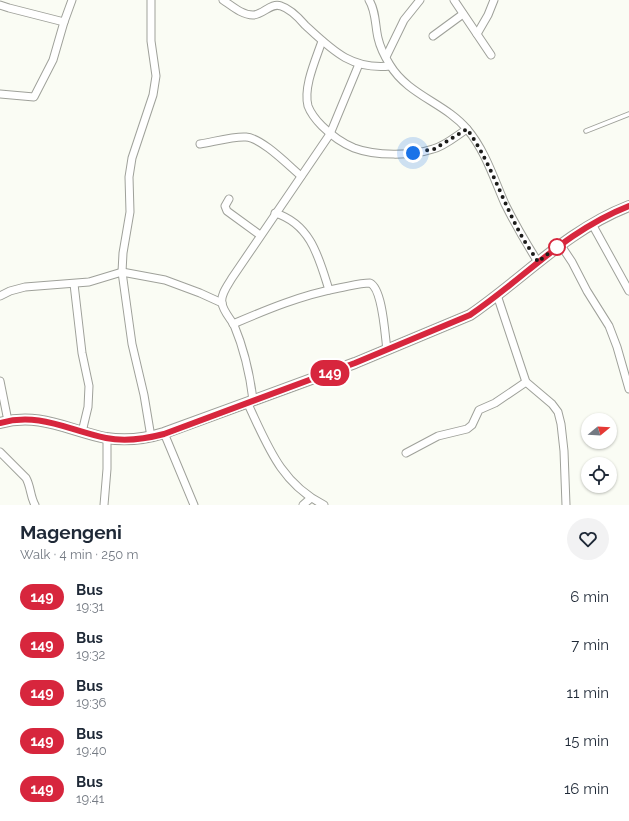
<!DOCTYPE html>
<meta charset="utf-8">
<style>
:root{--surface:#fff;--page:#f2f2f3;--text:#1f2937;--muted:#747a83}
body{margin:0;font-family:Raleway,sans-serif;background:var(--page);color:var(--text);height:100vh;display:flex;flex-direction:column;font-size:15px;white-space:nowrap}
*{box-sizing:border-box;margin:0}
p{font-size:13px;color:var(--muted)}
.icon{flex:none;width:22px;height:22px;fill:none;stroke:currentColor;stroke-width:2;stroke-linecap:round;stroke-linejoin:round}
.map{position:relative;height:505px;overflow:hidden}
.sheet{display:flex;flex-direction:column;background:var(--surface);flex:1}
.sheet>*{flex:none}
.badge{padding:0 8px;border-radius:13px;font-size:14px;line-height:26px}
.needle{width:26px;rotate:72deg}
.tools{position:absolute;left:581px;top:413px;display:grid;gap:8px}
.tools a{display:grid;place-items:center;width:36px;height:36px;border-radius:50%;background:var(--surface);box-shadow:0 1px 3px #0004;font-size:20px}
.you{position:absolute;width:20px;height:20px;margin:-10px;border:3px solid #fff;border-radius:50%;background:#1a73e8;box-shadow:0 0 0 6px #1a73e833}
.map>.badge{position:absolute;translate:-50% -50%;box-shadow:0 0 0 2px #fff}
.round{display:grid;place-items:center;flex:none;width:42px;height:42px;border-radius:21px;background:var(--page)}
.head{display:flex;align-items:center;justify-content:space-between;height:68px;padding:0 20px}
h1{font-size:19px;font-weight:700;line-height:30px}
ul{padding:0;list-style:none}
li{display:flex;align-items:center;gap:12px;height:48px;padding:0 20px}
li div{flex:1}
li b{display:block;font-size:15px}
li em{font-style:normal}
li .badge{min-width:44px;font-weight:700;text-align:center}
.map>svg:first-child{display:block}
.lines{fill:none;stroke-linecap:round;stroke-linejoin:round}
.lane-casing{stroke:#9fa19a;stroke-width:5.5}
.street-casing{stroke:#9fa19a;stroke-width:9}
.secondary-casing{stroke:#9fa19a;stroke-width:12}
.lane{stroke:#fff;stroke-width:3.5}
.street{stroke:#fff;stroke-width:7}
.secondary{stroke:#fff;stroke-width:10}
.line-casing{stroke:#fff;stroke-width:9}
.line{stroke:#d7263d;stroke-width:6}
.walk{stroke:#1c1c1a;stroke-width:4;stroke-dasharray:0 7.2}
.stop-dot{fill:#fff;stroke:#d7263d;stroke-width:2}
</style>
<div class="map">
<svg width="629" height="505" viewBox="0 0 629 505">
<rect width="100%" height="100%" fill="#fafcf4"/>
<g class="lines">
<defs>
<path id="lane" d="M 586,131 L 629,114"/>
<g id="street">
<path d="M 223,0 C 232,6 242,15 253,15 C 263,15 271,2 281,6 C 291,9 299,18 305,25 C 332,50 351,70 390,66"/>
<path d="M 369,0 C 376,11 375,25 378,38 C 380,47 385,57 390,65 C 408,95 445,103 467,129 C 485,150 494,179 505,204 C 515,224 526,243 538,262"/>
<path d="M 454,0 L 491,55"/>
<path d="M 0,5 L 9,8 L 64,22 L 72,0"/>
<path d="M 477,34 L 488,15 L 494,0"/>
<path d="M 433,36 L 463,14"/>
<path d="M 322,41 C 316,59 303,87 308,106 C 311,114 316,120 322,126 C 331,135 342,143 354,148 C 375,156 412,156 433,149 C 445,146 456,136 467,129"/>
<path d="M 386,57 L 404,20 L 420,0"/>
<path d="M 0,94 L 34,97 L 53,60 L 64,22"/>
<path d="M 200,144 C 213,142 234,136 246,137 C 262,138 289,166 301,176"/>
<path d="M 229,199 L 225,206 L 227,211 L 260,235"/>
<path d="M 275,213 C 311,224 319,258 329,290"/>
<path d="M 592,224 L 629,291"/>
<path d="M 560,244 L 572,262 L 587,291 L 609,326 L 617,347 L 629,389"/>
<path d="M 74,284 L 82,353 L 89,386 L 88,407 L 82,432"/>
<path d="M 497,295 L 526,382 L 552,404 L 558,412 L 561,424 L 564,451 L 566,505"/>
<path d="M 0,296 L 10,291 L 25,287 L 89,282 L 122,272 L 165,280 L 200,293 L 222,303"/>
<path d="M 233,324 C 268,309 302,295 339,288 C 350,286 360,283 370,283 C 383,289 385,337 387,350"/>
<path d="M 0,381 L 8,421"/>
<path d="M 253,400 C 250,375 244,349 234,325 C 230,318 223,311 222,303 C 220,295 228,285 232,278 L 330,134 L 359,64"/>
<path d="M 247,402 C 267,444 280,483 324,505"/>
<path d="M 164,433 L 194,505"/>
<path d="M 151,437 L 144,395 L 132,344 L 122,272 L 123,253 L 130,212 L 129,177 L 132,158 L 153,95 L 156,76 L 151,41 L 151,0"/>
<path d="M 0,452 L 26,478 C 31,487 30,496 35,505"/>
<path d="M 406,453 L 438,436 L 467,429 L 472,425 L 479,410 L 495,403 L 526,382"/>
<path d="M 104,505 L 107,469 L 107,438"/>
<path d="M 303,505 L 311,498"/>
</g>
<path id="secondary" d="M 0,423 C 39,412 68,430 106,438 C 126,441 145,439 164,433 L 355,363 L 470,315 C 524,278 567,230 629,206"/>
</defs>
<use href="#lane" class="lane-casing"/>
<use href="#street" class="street-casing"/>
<use href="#secondary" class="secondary-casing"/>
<use href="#lane" class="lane"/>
<use href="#street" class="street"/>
<use href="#secondary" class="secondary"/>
</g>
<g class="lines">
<defs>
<path id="line" d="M 0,423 C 39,412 68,430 106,438 C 126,442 145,439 164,434 L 355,363 L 470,315 C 525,278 565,231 629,206"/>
</defs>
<use href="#line" class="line-casing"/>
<use href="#line" class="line"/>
<path class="walk" d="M 413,153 L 434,149 L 467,129 C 490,161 501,198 520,233 C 525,243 532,252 538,262 L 560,244 L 557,247"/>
</g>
<circle class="stop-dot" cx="557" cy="247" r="8"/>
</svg>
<div class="tools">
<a><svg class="needle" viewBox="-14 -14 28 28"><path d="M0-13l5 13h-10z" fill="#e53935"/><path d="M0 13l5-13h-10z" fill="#747a83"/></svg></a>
<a><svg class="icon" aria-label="locate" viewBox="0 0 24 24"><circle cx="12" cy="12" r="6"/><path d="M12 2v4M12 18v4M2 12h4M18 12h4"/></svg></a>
</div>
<div class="you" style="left:413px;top:153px"></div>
<b class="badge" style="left:330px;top:373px;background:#d7263d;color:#fff">149</b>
</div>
<section class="sheet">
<div class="head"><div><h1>Magengeni</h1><p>Walk · 4 min · 250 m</p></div><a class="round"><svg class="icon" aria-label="heart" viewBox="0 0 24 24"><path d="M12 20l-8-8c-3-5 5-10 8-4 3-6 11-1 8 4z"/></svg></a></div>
<ul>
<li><span class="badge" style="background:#d7263d;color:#fff">149</span><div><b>Bus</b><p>19:31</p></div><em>6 min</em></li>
<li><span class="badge" style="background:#d7263d;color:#fff">149</span><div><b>Bus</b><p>19:32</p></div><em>7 min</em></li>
<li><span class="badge" style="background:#d7263d;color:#fff">149</span><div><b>Bus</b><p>19:36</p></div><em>11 min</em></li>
<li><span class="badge" style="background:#d7263d;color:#fff">149</span><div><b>Bus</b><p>19:40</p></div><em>15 min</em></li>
<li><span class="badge" style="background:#d7263d;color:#fff">149</span><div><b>Bus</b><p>19:41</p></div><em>16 min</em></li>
</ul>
</section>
